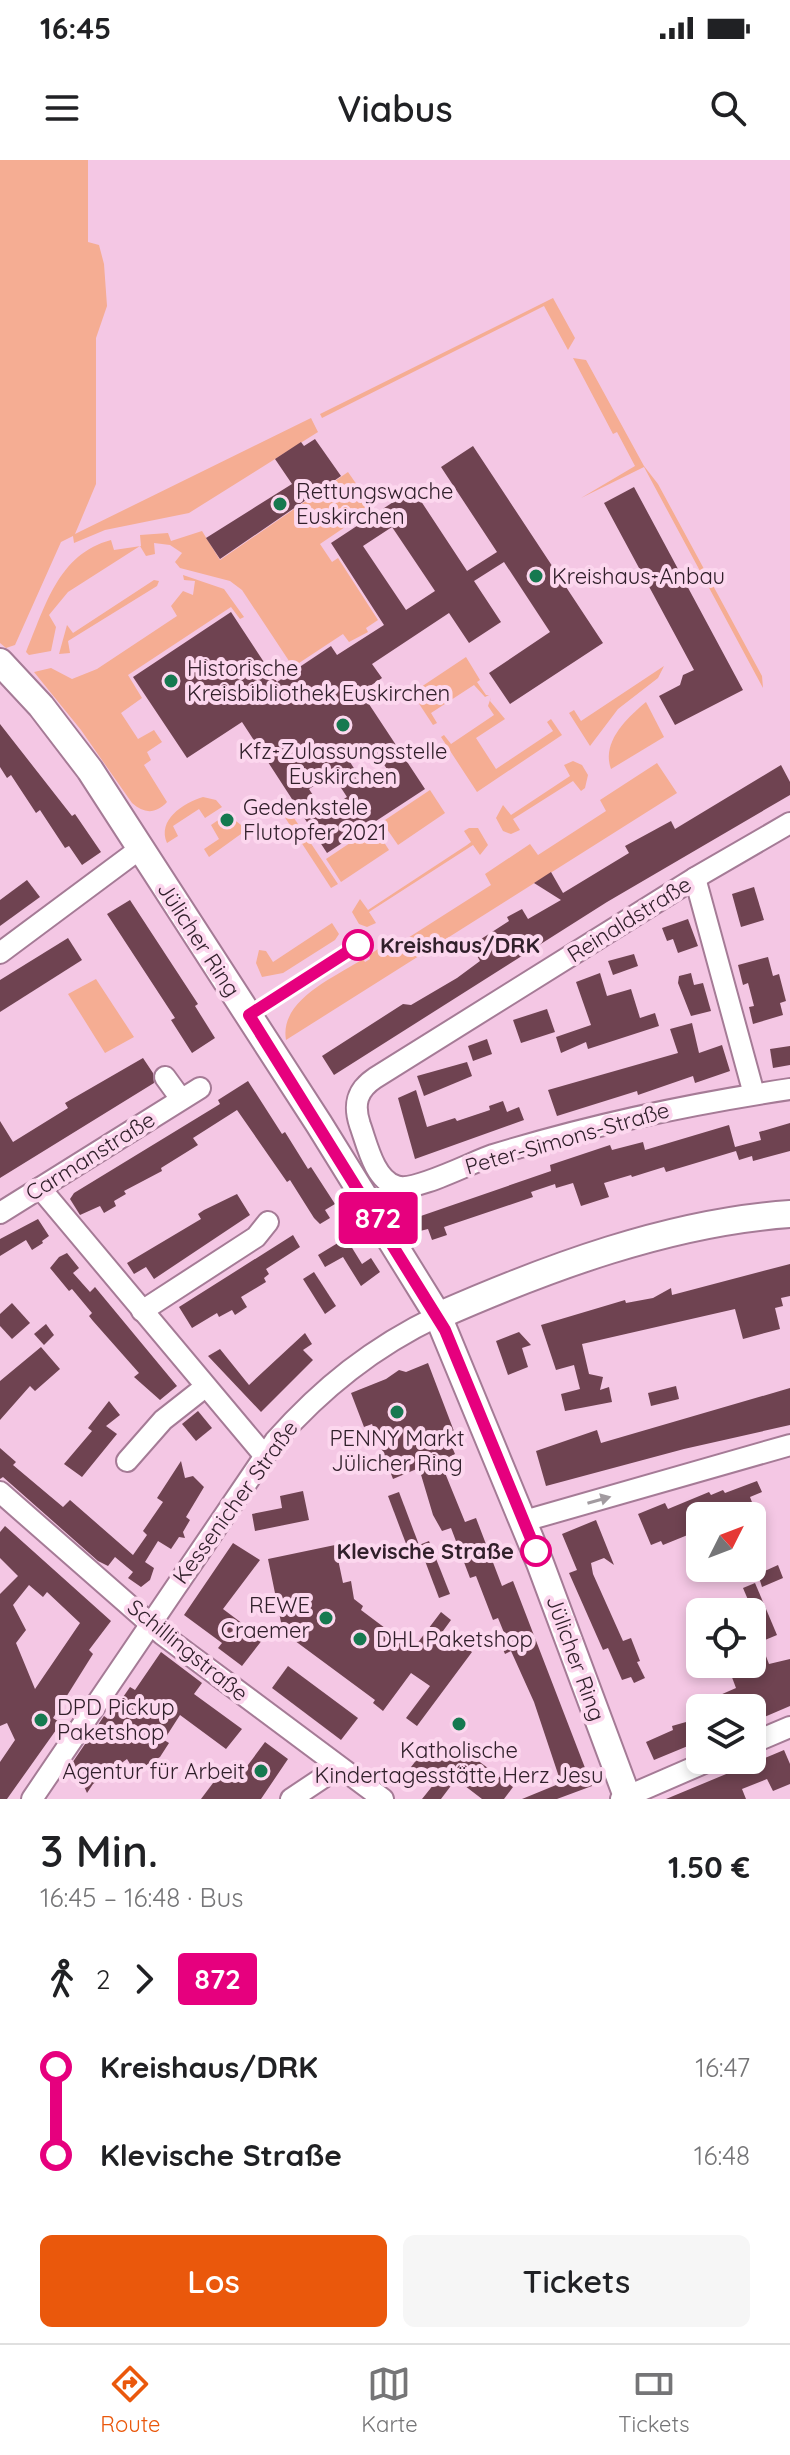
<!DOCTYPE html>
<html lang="de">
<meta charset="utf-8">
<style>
:root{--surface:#fff;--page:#f6f6f6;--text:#202124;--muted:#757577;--line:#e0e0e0;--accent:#ea580c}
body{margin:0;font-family:Quicksand,sans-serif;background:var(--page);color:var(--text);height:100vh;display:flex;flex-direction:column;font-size:30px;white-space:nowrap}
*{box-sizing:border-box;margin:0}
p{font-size:26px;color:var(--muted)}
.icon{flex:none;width:44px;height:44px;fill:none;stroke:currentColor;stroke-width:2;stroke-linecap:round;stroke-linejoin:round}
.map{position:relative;height:1639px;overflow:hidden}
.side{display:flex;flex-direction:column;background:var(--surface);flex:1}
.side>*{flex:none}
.badge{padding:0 16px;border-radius:6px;font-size:28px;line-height:52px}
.needle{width:52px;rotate:48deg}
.fabs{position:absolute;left:686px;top:1342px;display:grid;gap:16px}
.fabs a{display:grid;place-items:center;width:80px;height:80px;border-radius:12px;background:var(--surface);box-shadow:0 4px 12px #0003;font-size:40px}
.map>.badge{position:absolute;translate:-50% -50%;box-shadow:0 0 0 4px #fff}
.legs{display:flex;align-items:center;gap:12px;height:88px;padding:0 40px;font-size:26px}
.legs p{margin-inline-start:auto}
.headline{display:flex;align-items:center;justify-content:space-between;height:136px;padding:0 40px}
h1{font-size:44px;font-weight:600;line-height:60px}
.action{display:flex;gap:16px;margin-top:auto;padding:16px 40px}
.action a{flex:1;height:92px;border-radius:12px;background:var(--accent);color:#fff;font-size:32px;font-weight:600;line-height:92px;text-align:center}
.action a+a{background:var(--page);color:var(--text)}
ul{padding:0 40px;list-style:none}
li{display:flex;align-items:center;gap:28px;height:88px;font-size:30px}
li i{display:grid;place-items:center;width:12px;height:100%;margin:0 10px;background:currentColor}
li i::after{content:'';width:20px;height:20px;margin:-10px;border:6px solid;border-radius:50%;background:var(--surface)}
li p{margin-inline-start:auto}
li:first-child i{background:linear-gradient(#0000 50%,currentColor 0)}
li:last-child i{background:linear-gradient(currentColor 50%,#0000 0)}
.status{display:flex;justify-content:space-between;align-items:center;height:56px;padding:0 40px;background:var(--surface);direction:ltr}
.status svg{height:22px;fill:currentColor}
header{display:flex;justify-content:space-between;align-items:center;height:104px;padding:0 40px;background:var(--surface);font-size:36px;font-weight:600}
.dock{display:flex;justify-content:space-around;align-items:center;height:112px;border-top:2px solid var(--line);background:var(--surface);font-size:22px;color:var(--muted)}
.dock a{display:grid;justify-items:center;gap:4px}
.dock .on{color:var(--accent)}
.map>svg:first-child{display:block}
.green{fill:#f5ad93}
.building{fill:#6f4351;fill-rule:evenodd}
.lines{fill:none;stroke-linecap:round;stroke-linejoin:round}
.minor-casing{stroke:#a57b96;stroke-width:24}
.major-casing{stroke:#a57b96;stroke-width:30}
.minor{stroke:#fff;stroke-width:20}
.major{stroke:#fff;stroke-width:26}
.oneway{fill:#a29ba0}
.line-1-casing{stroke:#fff;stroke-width:18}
.line-1{stroke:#e6007e;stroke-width:12}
.poi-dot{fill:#167950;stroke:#fcd7ee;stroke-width:3}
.stop-1-dot{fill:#fff;stroke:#e6007e;stroke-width:4}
.labels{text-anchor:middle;stroke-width:8;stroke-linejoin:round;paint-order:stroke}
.poi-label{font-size:22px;fill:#31202b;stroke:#fcd7ee;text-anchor:start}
.street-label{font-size:22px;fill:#31202b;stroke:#fcd7ee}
.stop-label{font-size:22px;font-weight:bold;fill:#31202b;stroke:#fcd7ee;text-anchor:start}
</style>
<div class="status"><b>16:45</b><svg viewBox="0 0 49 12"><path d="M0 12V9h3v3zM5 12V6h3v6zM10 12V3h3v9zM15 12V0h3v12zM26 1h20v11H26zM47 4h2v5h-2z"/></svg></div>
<header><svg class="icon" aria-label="menu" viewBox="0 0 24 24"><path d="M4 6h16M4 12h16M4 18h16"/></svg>Viabus<svg class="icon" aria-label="search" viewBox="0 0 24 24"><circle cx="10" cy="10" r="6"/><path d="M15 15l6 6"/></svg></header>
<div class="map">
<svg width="790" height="1639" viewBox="0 0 790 1639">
<rect width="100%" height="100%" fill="#f4c7e4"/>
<g class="green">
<path d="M 0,0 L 88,0 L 88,82 L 99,85 L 104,104 L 107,146 L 96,178 L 96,324 L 75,374 L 311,258 L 318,272 L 189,353 L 105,370 L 74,383 L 73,376 L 61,382 L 15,485 L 6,488 L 0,483 Z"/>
<path d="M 553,138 L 575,178 L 568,190 L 544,146 L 322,258 L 320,254 Z"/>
<path d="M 573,198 L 586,200 L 644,306 L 658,324 L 762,516 L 763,528 L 644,307 L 581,338 L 635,306 L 617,272 L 613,274 Z"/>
<path d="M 348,312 L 373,348 L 320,384 L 332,402 L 338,398 L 378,460 L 366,468 L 368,472 L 349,482 L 343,474 L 293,507 L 242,430 L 230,421 L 180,408 L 175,402 L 182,393 L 170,385 L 154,383 L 155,394 L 146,396 L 140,386 L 68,432 L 49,455 L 56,467 L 51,491 L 29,495 L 26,492 C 45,447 58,394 111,380 L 114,390 L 141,386 L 140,375 L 168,373 L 171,381 L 202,371 L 220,400 Z"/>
<path d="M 183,415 L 224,429 L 244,457 L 240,459 L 231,447 L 128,515 L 142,538 L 121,553 L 138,579 L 154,570 L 162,582 L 147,592 L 151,600 L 144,605 L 167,642 C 156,654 144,654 132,643 L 81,570 L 34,512 L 51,508 L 72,519 L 97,509 L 177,456 L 171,446 L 183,431 L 193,435 L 195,421 L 184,420 Z"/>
<path d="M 154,420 L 159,421 L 157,426 L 68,481 L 70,493 L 59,494 L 67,465 L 73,473 Z"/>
<path d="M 466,497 L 480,520 L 477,522 L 486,535 L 489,535 L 485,537 L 474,525 L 431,553 L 437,563 L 433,565 L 412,533 Z"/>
<path d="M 664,506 L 658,518 L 618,549 L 590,586 L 569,553 L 574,550 L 581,561 Z"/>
<path d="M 491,537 L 490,541 L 505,559 L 476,578 L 496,609 L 553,571 L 547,562 L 551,559 L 562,575 L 477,632 L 441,577 L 444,575 L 451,584 L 494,555 L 488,546 Z"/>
<path d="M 646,542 L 664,577 L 611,609 C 601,582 627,558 646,542 Z"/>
<path d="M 573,601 L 582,605 L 588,615 L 585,628 L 581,631 L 573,621 L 513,659 L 520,670 L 511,674 L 503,671 L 496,658 L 503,645 L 511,655 L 570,616 L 564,605 Z"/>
<path d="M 657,603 L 677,633 L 286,880 C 279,840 335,817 363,799 L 365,802 L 370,799 L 369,795 L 381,787 L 379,782 L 382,780 L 389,790 L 491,725 L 485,714 L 530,684 L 538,695 L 606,651 L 600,640 Z"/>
<path d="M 430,630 L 445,653 L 398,685 L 382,662 Z"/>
<path d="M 203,637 L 216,640 L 222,647 L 205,658 L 199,649 L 173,666 L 178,676 L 167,683 C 157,660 183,643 203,637 Z"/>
<path d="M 290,652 L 338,724 L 331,728 L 284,656 Z"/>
<path d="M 227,654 L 241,665 L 246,663 L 252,666 L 209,697 L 204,689 L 219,679 L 211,665 Z"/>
<path d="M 374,667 L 389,690 L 341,722 L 326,699 Z"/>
<path d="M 469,668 L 478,668 L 488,685 L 480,695 L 473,685 L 369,752 L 376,763 L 367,767 L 359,764 L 352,752 L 360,739 L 368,750 L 467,685 L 471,682 L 464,671 Z"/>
<path d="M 332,763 L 339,774 L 335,780 L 283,813 L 262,817 L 256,803 L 259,790 L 266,791 L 273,802 Z"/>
<path d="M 96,819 L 134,877 L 105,893 L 68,834 Z"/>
</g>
<g class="building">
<path d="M 315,279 L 341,316 L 220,399 L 206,378 L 292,324 L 275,299 L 301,282 L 304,286 Z"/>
<path d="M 473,286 L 603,483 L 510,544 L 489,513 L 550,472 L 504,402 L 474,421 L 501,462 L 469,483 L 449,453 L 372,504 L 382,518 L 361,532 L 425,629 L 327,693 L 242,562 L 187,598 L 133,517 L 231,452 L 277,522 L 331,486 L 337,495 L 384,465 L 331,383 L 413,329 L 467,411 L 497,392 L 441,307 ZM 392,367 L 435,431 L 406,450 L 363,386 ZM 372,587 L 387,609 L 364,624 L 350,602 ZM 332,614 L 347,637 L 324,652 L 309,629 Z"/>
<path d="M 634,327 L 743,530 L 675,565 L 659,536 L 680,525 L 683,515 L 694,510 L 604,343 Z"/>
<path d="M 0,564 L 72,656 L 75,654 L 101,692 L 82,705 L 69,686 L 65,688 L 40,650 L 36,653 L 11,615 L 7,618 L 0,607 Z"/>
<path d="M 781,605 L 790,622 L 790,635 L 607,742 L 334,915 L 322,896 L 403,844 L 411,845 L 457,818 L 480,801 L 476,794 L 483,789 L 478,781 L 509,761 L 507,757 L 522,749 L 528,759 L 561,740 L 534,723 L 551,712 L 563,733 L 629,693 L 625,686 L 671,661 L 675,669 Z"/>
<path d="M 27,720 L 40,737 L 0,766 L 0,740 Z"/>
<path d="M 754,727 L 764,760 L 741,767 L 732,734 Z"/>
<path d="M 130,740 L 198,844 L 195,846 L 215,878 L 192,893 L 171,860 L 175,858 L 107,754 Z"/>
<path d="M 688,759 L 698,786 L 678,793 L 673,779 L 667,781 L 662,768 Z"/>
<path d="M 68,778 L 82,800 L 0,852 L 0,820 Z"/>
<path d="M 634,794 L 638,806 L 613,815 L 608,801 Z"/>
<path d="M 768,797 L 773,816 L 779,814 L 786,841 L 780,843 L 783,855 L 753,864 L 749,847 L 754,846 L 748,823 L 743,825 L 738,805 Z"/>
<path d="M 600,813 L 607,836 L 631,829 L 640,858 L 655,853 L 659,866 L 588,889 L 586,882 L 561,893 L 556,877 L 591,865 L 576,822 Z"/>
<path d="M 691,813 L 694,825 L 703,823 L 711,851 L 691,856 L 678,823 L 679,816 Z"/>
<path d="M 547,849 L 555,872 L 521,883 L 513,860 Z"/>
<path d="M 692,863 L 699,893 L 722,885 L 730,911 L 695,923 L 693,916 L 638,935 L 637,931 L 557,956 L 548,930 L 678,893 L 670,869 Z"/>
<path d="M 487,879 L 492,894 L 473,901 L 468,886 Z"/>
<path d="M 790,886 L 790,905 L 773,908 L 770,889 Z"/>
<path d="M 143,898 L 153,913 L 154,923 L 0,1018 L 0,961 L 13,982 L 68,948 L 65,943 Z"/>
<path d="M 467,902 L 472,916 L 424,936 L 417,916 Z"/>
<path d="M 248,921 L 282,974 L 285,972 L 308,1009 L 311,1007 L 335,1044 L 325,1050 L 330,1058 L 320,1064 L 314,1058 L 290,1020 L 287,1022 L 237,950 L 193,978 L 198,985 L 161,1008 L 162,1011 L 124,1031 L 126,1034 L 114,1041 L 116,1046 L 104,1053 L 100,1046 L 80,1055 L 70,1039 L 74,1033 L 220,944 L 218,940 Z"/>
<path d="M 416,930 L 427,967 L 455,958 L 457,961 L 490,950 L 489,946 L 503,941 L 507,952 L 519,947 L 524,960 L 415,999 L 398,938 Z"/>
<path d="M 790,963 L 790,991 L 753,1001 L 752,996 L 739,1000 L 736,991 L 666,1012 L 664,1007 L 632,1017 L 631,1015 L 604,1023 L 609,1037 L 581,1046 L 573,1023 L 556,1028 L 555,1024 L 531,1032 L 533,1037 L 444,1067 L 447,1075 L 432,1080 L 428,1069 L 420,1071 L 415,1058 L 551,1011 L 550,1005 L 610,985 L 612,990 L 643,982 L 645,990 L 729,965 L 735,987 L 761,980 L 759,972 Z"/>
<path d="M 237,1034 L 250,1055 L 154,1119 L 146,1107 L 134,1114 L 127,1103 L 201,1059 L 198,1054 L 204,1050 Z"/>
<path d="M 38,1059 L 49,1076 L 42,1081 L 43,1083 L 32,1090 L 26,1080 L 0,1096 L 0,1079 Z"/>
<path d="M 293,1075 L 300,1087 L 266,1109 L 269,1114 L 264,1118 L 266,1122 L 241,1137 L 247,1147 L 235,1155 L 232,1150 L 219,1157 L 217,1153 L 192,1168 L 179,1147 Z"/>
<path d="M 346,1078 L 362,1104 L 371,1098 L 380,1112 L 361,1126 L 343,1097 L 325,1107 L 318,1095 Z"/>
<path d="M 67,1093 L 79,1108 L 73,1113 L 90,1132 L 95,1127 L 177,1226 L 160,1240 L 134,1217 L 139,1213 L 93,1161 L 89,1156 L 92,1153 L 72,1129 L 69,1131 L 50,1108 L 59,1097 Z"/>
<path d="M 790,1104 L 790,1136 L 781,1138 L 783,1146 L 775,1148 L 780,1169 L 743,1179 L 735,1149 L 582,1184 L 589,1214 L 603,1217 L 600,1230 L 609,1227 L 612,1242 L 565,1251 L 561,1234 L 580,1229 L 574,1205 L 556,1210 L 541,1165 L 625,1140 L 626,1143 L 653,1138 L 671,1128 L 672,1135 Z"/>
<path d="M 314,1112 L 336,1146 L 325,1154 L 303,1119 Z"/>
<path d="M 12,1143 L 30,1163 L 12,1179 L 0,1166 L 0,1154 Z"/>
<path d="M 46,1164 L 54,1175 L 44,1185 L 34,1174 Z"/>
<path d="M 519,1172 L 531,1185 L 522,1188 L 528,1207 L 508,1215 L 496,1181 Z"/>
<path d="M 305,1173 L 312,1184 L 303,1190 L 313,1200 L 261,1252 L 208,1196 L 220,1189 L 249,1225 Z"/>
<path d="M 41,1187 L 60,1209 L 35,1231 L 30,1226 L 0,1260 L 0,1221 Z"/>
<path d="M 428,1203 L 457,1279 L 450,1282 L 455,1294 L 449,1297 L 452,1305 L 443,1308 L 465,1362 L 476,1358 L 502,1426 L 513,1421 L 592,1626 L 557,1639 L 522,1639 L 561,1623 L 534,1542 L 511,1491 L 505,1494 L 500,1482 L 507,1480 L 498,1458 L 493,1460 L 476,1416 L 470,1418 L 451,1368 L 442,1371 L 433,1355 L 419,1308 L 393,1319 L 372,1264 L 364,1267 L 351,1233 L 386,1219 L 399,1210 L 406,1212 Z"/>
<path d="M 676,1226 L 679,1239 L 651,1246 L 648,1233 Z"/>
<path d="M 790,1228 L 790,1265 L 684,1289 L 546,1326 L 536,1291 L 597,1270 L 601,1283 Z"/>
<path d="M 109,1241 L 120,1255 L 106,1266 L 117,1274 L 82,1317 L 64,1304 L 92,1271 L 88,1268 Z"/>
<path d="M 198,1251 L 212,1268 L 196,1281 L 182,1264 Z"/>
<path d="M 0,1288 L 16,1302 L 13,1305 L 63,1347 L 70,1340 L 133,1395 L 147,1375 L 143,1371 L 163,1342 L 157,1338 L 181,1301 L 185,1318 L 193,1316 L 204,1327 L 186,1357 L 190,1360 L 183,1372 L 185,1378 L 179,1377 L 171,1389 L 158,1381 L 145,1402 L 154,1408 L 150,1420 L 141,1427 L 128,1418 L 133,1412 L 115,1397 L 108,1406 L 98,1401 L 3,1317 L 0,1319 Z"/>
<path d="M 757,1321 L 762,1332 L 750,1337 L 755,1350 L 741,1356 L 700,1356 L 700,1370 L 663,1385 L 661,1381 L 651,1385 L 638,1354 L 665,1343 L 668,1349 L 709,1332 L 711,1335 L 723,1330 L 725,1333 Z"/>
<path d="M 303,1331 L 309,1360 L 255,1371 L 252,1354 L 282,1348 L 280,1336 Z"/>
<path d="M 399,1332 L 419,1385 L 408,1389 L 388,1336 Z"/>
<path d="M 596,1360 L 614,1405 L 604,1398 L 591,1403 L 593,1414 L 623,1481 L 631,1478 L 640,1501 L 637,1502 L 645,1518 L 634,1523 L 631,1517 L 622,1520 L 608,1488 L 603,1490 L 569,1413 L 577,1410 L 562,1374 Z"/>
<path d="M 5,1366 L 111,1461 L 89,1490 L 93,1494 L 53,1558 L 61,1563 L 7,1639 L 0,1639 L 0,1602 L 15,1580 L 7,1563 L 0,1566 L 0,1434 L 18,1416 L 0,1398 L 0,1372 ZM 29,1425 L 43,1437 L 47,1432 L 80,1463 L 35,1529 L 16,1483 L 26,1470 L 13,1445 Z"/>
<path d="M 429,1381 L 450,1434 L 439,1438 L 419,1385 Z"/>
<path d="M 233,1383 L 260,1400 L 223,1449 L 263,1479 L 242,1506 L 218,1488 L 222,1483 L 184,1455 Z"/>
<path d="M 335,1385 L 343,1423 L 351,1421 L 354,1439 L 363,1446 L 361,1450 L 413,1489 L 441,1452 L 451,1460 L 443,1471 L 472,1492 L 417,1566 L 406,1558 L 430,1526 L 411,1513 L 383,1551 L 373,1543 L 375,1540 L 283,1472 L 268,1399 Z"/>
<path d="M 778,1405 L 783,1418 L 762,1427 L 758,1414 Z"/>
<path d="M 755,1423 L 777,1475 L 765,1480 L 743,1428 Z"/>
<path d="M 764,1491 L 769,1504 L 790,1499 L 790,1546 L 757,1560 L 752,1548 L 726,1548 L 720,1535 L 736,1528 L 730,1512 L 755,1502 L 753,1496 Z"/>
<path d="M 161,1492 L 202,1523 L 194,1534 L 242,1569 L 226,1589 L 180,1555 L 164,1580 L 169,1583 L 160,1597 L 135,1612 L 127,1599 L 93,1624 L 87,1633 L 83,1624 L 66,1612 L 104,1556 L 108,1559 L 130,1527 L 135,1530 Z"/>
<path d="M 288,1506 L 358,1558 L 341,1580 L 272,1528 Z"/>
<path d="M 700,1558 L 700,1581 L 654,1600 L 646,1582 L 673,1570 L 672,1566 Z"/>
<path d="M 265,1582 L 288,1599 L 261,1639 L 201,1639 L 219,1615 L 226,1621 L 235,1609 L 242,1613 Z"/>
<path d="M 456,1584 L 513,1627 L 504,1639 L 482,1639 L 456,1619 L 441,1639 L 422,1639 L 434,1624 L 411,1607 L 428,1585 L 446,1599 Z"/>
<path d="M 784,1590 L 790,1604 L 790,1624 L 773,1631 L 767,1619 L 742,1629 L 746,1639 L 666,1639 Z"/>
</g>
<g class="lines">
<defs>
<g id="minor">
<path d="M 790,663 L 695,718 L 375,918 C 357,930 353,944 360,965 C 367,984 374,1019 396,1026 C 414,1033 472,1002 493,995 C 591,965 689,944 790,929"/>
<path d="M 695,718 L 754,934"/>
<path d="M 0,793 L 141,688"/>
<path d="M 165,917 L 181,939"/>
<path d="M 40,1028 L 264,1295"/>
<path d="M 0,1053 L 200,928"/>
<path d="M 142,1151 L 256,1077 L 268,1062"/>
<path d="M 127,1301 L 163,1260 L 205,1227"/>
<path d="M 0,1332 L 163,1475 L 383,1639"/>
<path d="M 524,1361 L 790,1285"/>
<path d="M 752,1583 L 790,1567"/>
<path d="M 32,1639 L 275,1281 C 322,1228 373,1187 438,1156"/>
<path d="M 291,1639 L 339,1607"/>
<path d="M 621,1639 L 711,1600"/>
</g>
<g id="major">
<path d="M 0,502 L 41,546 L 90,610 L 319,964 L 438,1156 L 540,1403 L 628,1639"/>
<path d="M 438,1156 C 547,1108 670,1062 790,1054"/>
</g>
</defs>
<use href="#minor" class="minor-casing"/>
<use href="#major" class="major-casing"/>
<use href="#minor" class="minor"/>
<use href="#major" class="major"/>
</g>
<defs><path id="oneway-solid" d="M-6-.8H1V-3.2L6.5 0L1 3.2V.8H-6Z" transform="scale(2)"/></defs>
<use class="oneway" href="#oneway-solid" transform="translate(599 1340) rotate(-16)"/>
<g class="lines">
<defs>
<path id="line-1" d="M 358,785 L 249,855 L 445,1170 L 536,1391"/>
</defs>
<use href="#line-1" class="line-1-casing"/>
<use href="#line-1" class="line-1"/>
</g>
<g class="poi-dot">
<circle cx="280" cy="344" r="8"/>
<circle cx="536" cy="416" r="8"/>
<circle cx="171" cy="521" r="8"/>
<circle cx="343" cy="565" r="8"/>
<circle cx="227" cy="660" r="8"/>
<circle cx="397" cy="1252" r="8"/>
<circle cx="326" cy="1458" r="8"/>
<circle cx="360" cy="1479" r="8"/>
<circle cx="41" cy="1560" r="8"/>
<circle cx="459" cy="1564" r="8"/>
<circle cx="261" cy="1611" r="8"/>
</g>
<g class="stop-1-dot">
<circle cx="358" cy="785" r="14"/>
<circle cx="536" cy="1391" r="14"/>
</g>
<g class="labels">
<g class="poi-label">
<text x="296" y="339">Rettungswache<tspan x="296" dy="25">Euskirchen</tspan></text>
<text x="552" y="424">Kreishaus-Anbau</text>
<text x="187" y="516">Historische<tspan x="187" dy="25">Kreisbibliothek Euskirchen</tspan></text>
<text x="343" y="599" text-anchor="middle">Kfz-Zulassungsstelle<tspan x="343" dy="25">Euskirchen</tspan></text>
<text x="243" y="655">Gedenkstele<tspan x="243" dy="25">Flutopfer 2021</tspan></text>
<text x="397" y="1286" text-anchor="middle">PENNY Markt<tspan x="397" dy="25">Jülicher Ring</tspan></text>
<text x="310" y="1453" text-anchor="end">REWE<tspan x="310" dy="25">Craemer</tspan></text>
<text x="376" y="1487">DHL Paketshop</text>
<text x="57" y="1555">DPD Pickup<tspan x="57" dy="25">Paketshop</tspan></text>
<text x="459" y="1598" text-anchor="middle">Katholische<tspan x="459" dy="25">Kindertagesstätte Herz Jesu</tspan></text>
<text x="245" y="1619" text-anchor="end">Agentur für Arbeit</text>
</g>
<g class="street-label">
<text transform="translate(629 759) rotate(-32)" y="8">Reinaldstraße</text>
<text transform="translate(199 779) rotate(57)" y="8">Jülicher Ring</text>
<text transform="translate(567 978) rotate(-16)" y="8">Peter-Simons-Straße</text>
<text transform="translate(90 996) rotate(-32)" y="8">Carmanstraße</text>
<text transform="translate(235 1342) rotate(-54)" y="8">Kessenicher Straße</text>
<text transform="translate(188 1490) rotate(39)" y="8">Schillingstraße</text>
<text transform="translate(576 1498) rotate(70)" y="8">Jülicher Ring</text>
</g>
<g class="stop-label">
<text x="380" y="793">Kreishaus/DRK</text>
<text x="514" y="1399" text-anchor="end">Klevische Straße</text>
</g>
</g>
</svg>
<div class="fabs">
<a><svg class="needle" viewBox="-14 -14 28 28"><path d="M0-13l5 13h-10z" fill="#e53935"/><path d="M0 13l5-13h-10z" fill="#757577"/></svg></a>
<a><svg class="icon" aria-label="locate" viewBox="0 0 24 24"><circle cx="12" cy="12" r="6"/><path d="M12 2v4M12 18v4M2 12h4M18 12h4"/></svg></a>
<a><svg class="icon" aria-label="layers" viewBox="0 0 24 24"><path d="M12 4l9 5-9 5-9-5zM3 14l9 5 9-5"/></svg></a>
</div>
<b class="badge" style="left:378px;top:1058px;background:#e6007e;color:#fff">872</b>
</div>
<section class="side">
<div class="headline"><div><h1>3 Min.</h1><p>16:45 – 16:48 · Bus</p></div><b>1.50 €</b></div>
<div class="legs"><svg class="icon" aria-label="walk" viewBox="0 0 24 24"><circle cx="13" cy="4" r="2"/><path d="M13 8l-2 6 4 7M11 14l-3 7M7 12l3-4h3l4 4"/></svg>2<svg class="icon" aria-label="forward" viewBox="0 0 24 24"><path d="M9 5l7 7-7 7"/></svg><b class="badge" style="background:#e6007e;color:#fff">872</b></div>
<ul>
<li><i style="color:#e6007e"></i><b>Kreishaus/DRK</b><p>16:47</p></li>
<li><i style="color:#e6007e"></i><b>Klevische Straße</b><p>16:48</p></li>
</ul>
<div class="action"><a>Los</a><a>Tickets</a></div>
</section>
<nav class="dock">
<a class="on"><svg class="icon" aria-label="directions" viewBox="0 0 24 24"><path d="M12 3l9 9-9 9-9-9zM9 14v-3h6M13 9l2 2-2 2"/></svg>Route</a>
<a><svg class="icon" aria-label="map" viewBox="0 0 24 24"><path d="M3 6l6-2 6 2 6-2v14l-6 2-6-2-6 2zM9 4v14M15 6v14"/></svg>Karte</a>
<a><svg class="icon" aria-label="tickets" viewBox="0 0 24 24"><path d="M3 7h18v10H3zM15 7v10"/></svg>Tickets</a>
</nav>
